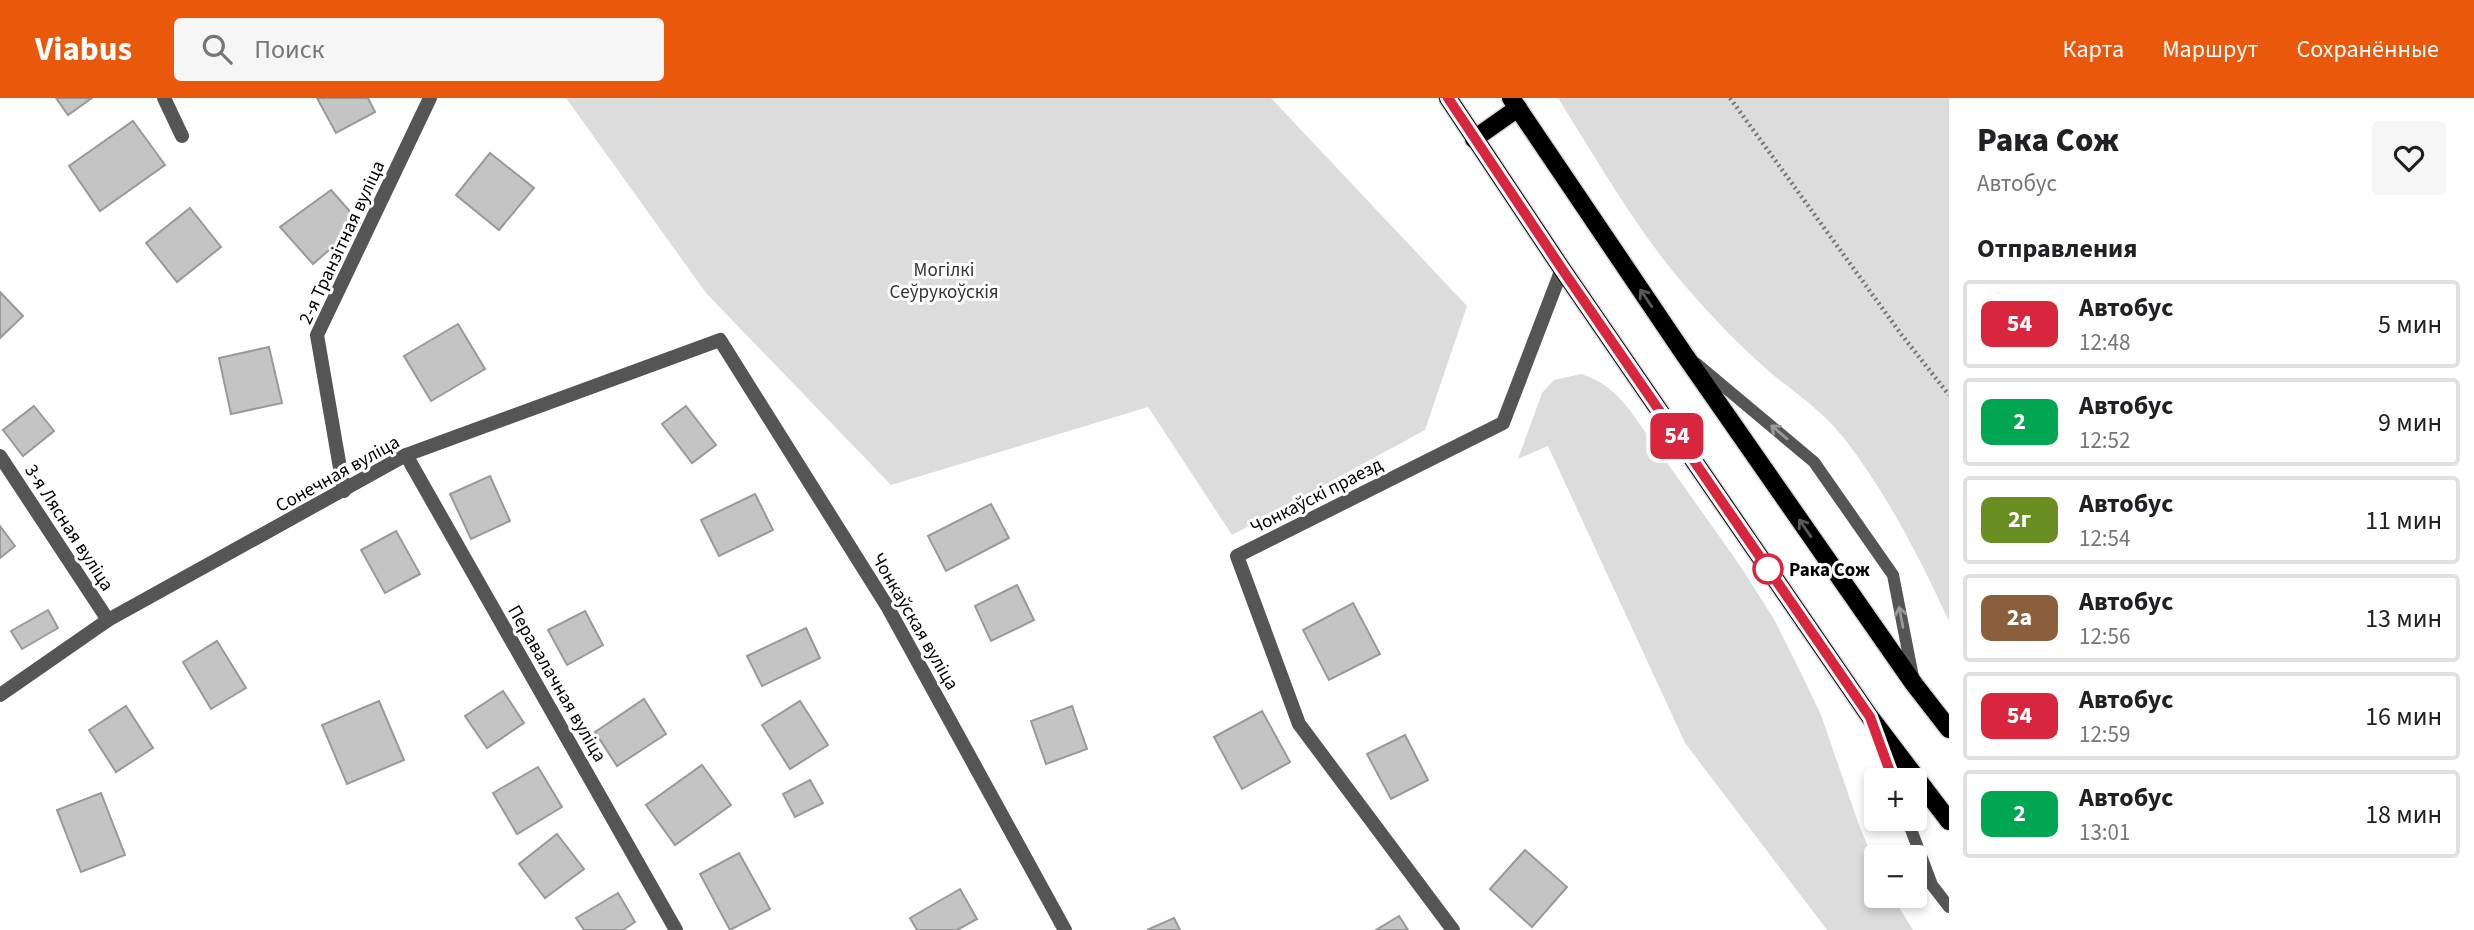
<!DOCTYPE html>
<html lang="ru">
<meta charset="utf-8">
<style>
:root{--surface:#fff;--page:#f6f6f6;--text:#202124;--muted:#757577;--line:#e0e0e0;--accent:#ea580c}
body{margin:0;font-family:"Source Sans 3",sans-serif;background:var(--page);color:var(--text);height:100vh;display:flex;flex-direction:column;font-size:26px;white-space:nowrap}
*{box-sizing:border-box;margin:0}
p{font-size:23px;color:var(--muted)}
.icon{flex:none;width:38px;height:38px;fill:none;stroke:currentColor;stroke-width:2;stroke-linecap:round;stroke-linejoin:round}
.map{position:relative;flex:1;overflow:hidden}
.drawer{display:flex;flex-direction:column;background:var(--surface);width:525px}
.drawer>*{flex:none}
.badge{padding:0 14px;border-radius:10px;font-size:24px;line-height:46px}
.tools{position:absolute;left:1864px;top:670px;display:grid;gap:14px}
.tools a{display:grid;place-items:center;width:63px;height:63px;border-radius:7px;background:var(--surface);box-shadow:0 4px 10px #0003;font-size:35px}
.map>.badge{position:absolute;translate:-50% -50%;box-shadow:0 0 0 4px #fff}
h2{padding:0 28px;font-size:26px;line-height:63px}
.round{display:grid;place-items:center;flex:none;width:74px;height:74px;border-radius:7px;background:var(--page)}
.headline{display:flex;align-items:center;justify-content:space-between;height:119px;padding:0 28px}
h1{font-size:33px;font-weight:800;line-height:52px}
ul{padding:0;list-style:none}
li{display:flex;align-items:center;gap:21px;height:88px;margin:0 14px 10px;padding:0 14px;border:4px solid var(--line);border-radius:7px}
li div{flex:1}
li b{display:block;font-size:26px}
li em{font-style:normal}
li .badge{min-width:77px;font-weight:700;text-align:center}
header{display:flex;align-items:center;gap:42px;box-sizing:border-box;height:98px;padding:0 35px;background:var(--accent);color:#fff}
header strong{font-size:33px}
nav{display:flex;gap:38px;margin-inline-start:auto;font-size:24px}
.search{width:490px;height:63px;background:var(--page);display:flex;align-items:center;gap:18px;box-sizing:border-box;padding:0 24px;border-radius:7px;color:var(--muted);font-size:26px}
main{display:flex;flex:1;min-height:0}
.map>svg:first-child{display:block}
.green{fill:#dcdcdc}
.building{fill:#c4c4c4;stroke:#999;stroke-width:2}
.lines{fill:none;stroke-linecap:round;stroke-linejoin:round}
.primary-casing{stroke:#dbdbdb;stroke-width:21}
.path{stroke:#777;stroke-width:4.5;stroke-dasharray:2 3.5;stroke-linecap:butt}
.service{stroke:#555;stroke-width:12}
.minor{stroke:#555;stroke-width:14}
.primary{stroke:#000;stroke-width:18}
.oneway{stroke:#595959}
.oneway2{stroke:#999}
.line-casing{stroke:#fff;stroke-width:16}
.line{stroke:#d7263d;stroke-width:10}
.stop-dot{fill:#fff;stroke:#d7263d;stroke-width:3.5}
.labels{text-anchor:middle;stroke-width:6;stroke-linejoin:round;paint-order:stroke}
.street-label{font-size:19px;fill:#000;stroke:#fff}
.park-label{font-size:19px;fill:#333;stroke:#fff}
.stop-label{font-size:19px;font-weight:bold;fill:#000;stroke:#fff;text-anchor:start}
</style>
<header>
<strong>Viabus</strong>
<div class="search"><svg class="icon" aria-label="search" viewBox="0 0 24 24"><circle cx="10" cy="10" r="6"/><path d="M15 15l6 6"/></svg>Поиск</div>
<nav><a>Карта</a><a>Маршрут</a><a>Сохранённые</a></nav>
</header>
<main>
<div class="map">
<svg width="1949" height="832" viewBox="0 0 1949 832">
<rect width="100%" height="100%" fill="#fff"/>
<g class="green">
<path d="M 566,0 L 1271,0 L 1467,208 L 1425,332 L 1232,437 L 1148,309 L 891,387 L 706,195 Z"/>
<path d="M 1558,0 L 1949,0 L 1949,523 C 1919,459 1887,395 1843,339 C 1823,314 1797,296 1772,276 C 1745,253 1716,223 1693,197 C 1640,138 1600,67 1558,0 Z"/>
<path d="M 1581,276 C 1603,283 1615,294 1629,311 L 1741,469 L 1775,523 L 1800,573 L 1821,617 L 1859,727 L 1876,768 L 1876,798 L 1892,798 L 1913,832 L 1827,832 L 1685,645 L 1548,348 L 1518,361 L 1542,295 L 1554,282 Z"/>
</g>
<g class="building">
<path d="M 56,0 L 92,0 L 68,17 Z"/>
<path d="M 317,0 L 368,0 L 375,14 L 336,35 Z"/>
<path d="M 133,23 L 165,67 L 100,113 L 69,68 Z"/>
<path d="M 490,55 L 534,90 L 499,132 L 456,97 Z"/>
<path d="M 331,92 L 360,125 L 313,166 L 280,129 Z"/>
<path d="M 190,110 L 221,149 L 177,184 L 146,145 Z"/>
<path d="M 0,194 L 23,218 L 0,240 Z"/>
<path d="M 458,226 L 485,271 L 431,303 L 404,258 Z"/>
<path d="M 269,249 L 282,305 L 231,316 L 219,260 Z"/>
<path d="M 34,308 L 54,333 L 23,358 L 3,332 Z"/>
<path d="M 686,308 L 716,347 L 692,365 L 662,326 Z"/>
<path d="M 490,378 L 510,423 L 471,441 L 450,396 Z"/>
<path d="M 755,396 L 773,432 L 719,458 L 701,422 Z"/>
<path d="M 991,406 L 1009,440 L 946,473 L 928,438 Z"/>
<path d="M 0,428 L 15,448 L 0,460 Z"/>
<path d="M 396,433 L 420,476 L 385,495 L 361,452 Z"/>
<path d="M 1017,487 L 1034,522 L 991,543 L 975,508 Z"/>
<path d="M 1353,505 L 1380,556 L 1329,582 L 1303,532 Z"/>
<path d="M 48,512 L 58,530 L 22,551 L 11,533 Z"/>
<path d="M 585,513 L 603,547 L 567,567 L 548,532 Z"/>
<path d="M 806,530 L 820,560 L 762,588 L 747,558 Z"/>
<path d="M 217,543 L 246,590 L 211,611 L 183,564 Z"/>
<path d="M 503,593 L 524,625 L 487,650 L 465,618 Z"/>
<path d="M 644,601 L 666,636 L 617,668 L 595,634 Z"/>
<path d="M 379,603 L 404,662 L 347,686 L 322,627 Z"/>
<path d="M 800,603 L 828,647 L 790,671 L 762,627 Z"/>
<path d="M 126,608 L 153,650 L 116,674 L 89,632 Z"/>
<path d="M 1072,608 L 1087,651 L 1046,666 L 1031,623 Z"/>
<path d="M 1262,613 L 1290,664 L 1242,691 L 1214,639 Z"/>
<path d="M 1405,637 L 1428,682 L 1391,701 L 1367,656 Z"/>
<path d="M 702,667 L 731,707 L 675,747 L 646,707 Z"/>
<path d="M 538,669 L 562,709 L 517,736 L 493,695 Z"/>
<path d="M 810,682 L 823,705 L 795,719 L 783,696 Z"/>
<path d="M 101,695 L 125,757 L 81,774 L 57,712 Z"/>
<path d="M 557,736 L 584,771 L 545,800 L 519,766 Z"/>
<path d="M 1525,752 L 1567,789 L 1532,829 L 1490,791 Z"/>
<path d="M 739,755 L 770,811 L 730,832 L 700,776 Z"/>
<path d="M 960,791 L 977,821 L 957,832 L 917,832 L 910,820 Z"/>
<path d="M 618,795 L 635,824 L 623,832 L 584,832 L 576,820 Z"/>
<path d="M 1399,818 L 1408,832 L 1376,832 Z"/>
<path d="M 1174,820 L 1180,832 L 1147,832 Z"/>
</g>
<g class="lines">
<defs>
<g id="primary">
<path d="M 1448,0 L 1562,171 L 1870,619 L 1949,723"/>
<path d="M 1511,0 L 1684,256 L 1914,586 L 1949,631"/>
<path d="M 1474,41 L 1518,10"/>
</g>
</defs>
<use href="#primary" class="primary-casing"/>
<path class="path" d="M 1730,0 L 1901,236 L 1949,297"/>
<g class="service">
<path d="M 1697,266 L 1814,364 L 1893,477 L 1913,579"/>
<path d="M 1875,633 L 1893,682"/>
<path d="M 1907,721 L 1932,787 L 1949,809"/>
</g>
<g class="minor">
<path d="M 164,0 L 182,38"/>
<path d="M 406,357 L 676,832"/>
<path d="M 0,358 L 108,522"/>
<path d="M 344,393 L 317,237 L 430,0"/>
<path d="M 0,597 L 108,522 L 406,357 L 720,242 L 887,508 L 1065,832"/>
<path d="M 1453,832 L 1299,626 L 1237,458 L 1503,325 L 1562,171"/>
</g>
<use href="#primary" class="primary"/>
</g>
<defs><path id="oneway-shaft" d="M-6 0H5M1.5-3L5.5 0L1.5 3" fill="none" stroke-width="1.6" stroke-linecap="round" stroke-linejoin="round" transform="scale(1.75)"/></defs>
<g class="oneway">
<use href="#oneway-shaft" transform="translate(1646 200) rotate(-124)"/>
<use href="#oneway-shaft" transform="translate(1805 430) rotate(-125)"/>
</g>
<g class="oneway2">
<use href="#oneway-shaft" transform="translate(1779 334) rotate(-140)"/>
<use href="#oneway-shaft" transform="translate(1901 519) rotate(-101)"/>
</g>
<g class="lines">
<defs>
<path id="line" d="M 1448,0 L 1562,171 L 1870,619 L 1893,682"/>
</defs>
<use href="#line" class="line-casing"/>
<use href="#line" class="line"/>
</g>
<circle class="stop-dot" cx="1768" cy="471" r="14"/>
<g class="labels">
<g class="street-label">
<text transform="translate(341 144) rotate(-65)" y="7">2-я Транзітная вуліца</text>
<text transform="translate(337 375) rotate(-29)" y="7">Сонечная вуліца</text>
<text transform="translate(1316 397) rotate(-27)" y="7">Чонкаўскі праезд</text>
<text transform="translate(70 429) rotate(57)" y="7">3-я Лясная вуліца</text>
<text transform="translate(916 523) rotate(60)" y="7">Чонкаўская вуліца</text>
<text transform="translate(558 585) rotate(60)" y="7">Перавалачная вуліца</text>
</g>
<g class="park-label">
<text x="944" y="178">Могілкі<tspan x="944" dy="22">Сеўрукоўскія</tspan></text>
</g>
<g class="stop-label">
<text x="1789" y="478">Рака Сож</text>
</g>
</g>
</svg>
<div class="tools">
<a>+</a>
<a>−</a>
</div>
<b class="badge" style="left:1677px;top:338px;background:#d7263d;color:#fff">54</b>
</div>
<section class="drawer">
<div class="headline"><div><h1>Рака Сож</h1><p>Автобус</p></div><a class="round"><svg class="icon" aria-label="heart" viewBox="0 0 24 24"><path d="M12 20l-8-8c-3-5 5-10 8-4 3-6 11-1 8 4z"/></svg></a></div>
<h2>Отправления</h2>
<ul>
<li><span class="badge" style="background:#d7263d;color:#fff">54</span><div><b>Автобус</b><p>12:48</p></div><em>5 мин</em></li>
<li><span class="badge" style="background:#00a651;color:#fff">2</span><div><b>Автобус</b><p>12:52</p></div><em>9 мин</em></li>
<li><span class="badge" style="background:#6b8e23;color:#fff">2г</span><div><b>Автобус</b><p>12:54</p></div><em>11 мин</em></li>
<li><span class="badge" style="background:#8b5e3c;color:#fff">2а</span><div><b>Автобус</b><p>12:56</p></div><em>13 мин</em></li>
<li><span class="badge" style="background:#d7263d;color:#fff">54</span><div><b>Автобус</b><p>12:59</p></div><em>16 мин</em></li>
<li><span class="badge" style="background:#00a651;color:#fff">2</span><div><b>Автобус</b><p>13:01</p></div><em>18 мин</em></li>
</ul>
</section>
</main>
